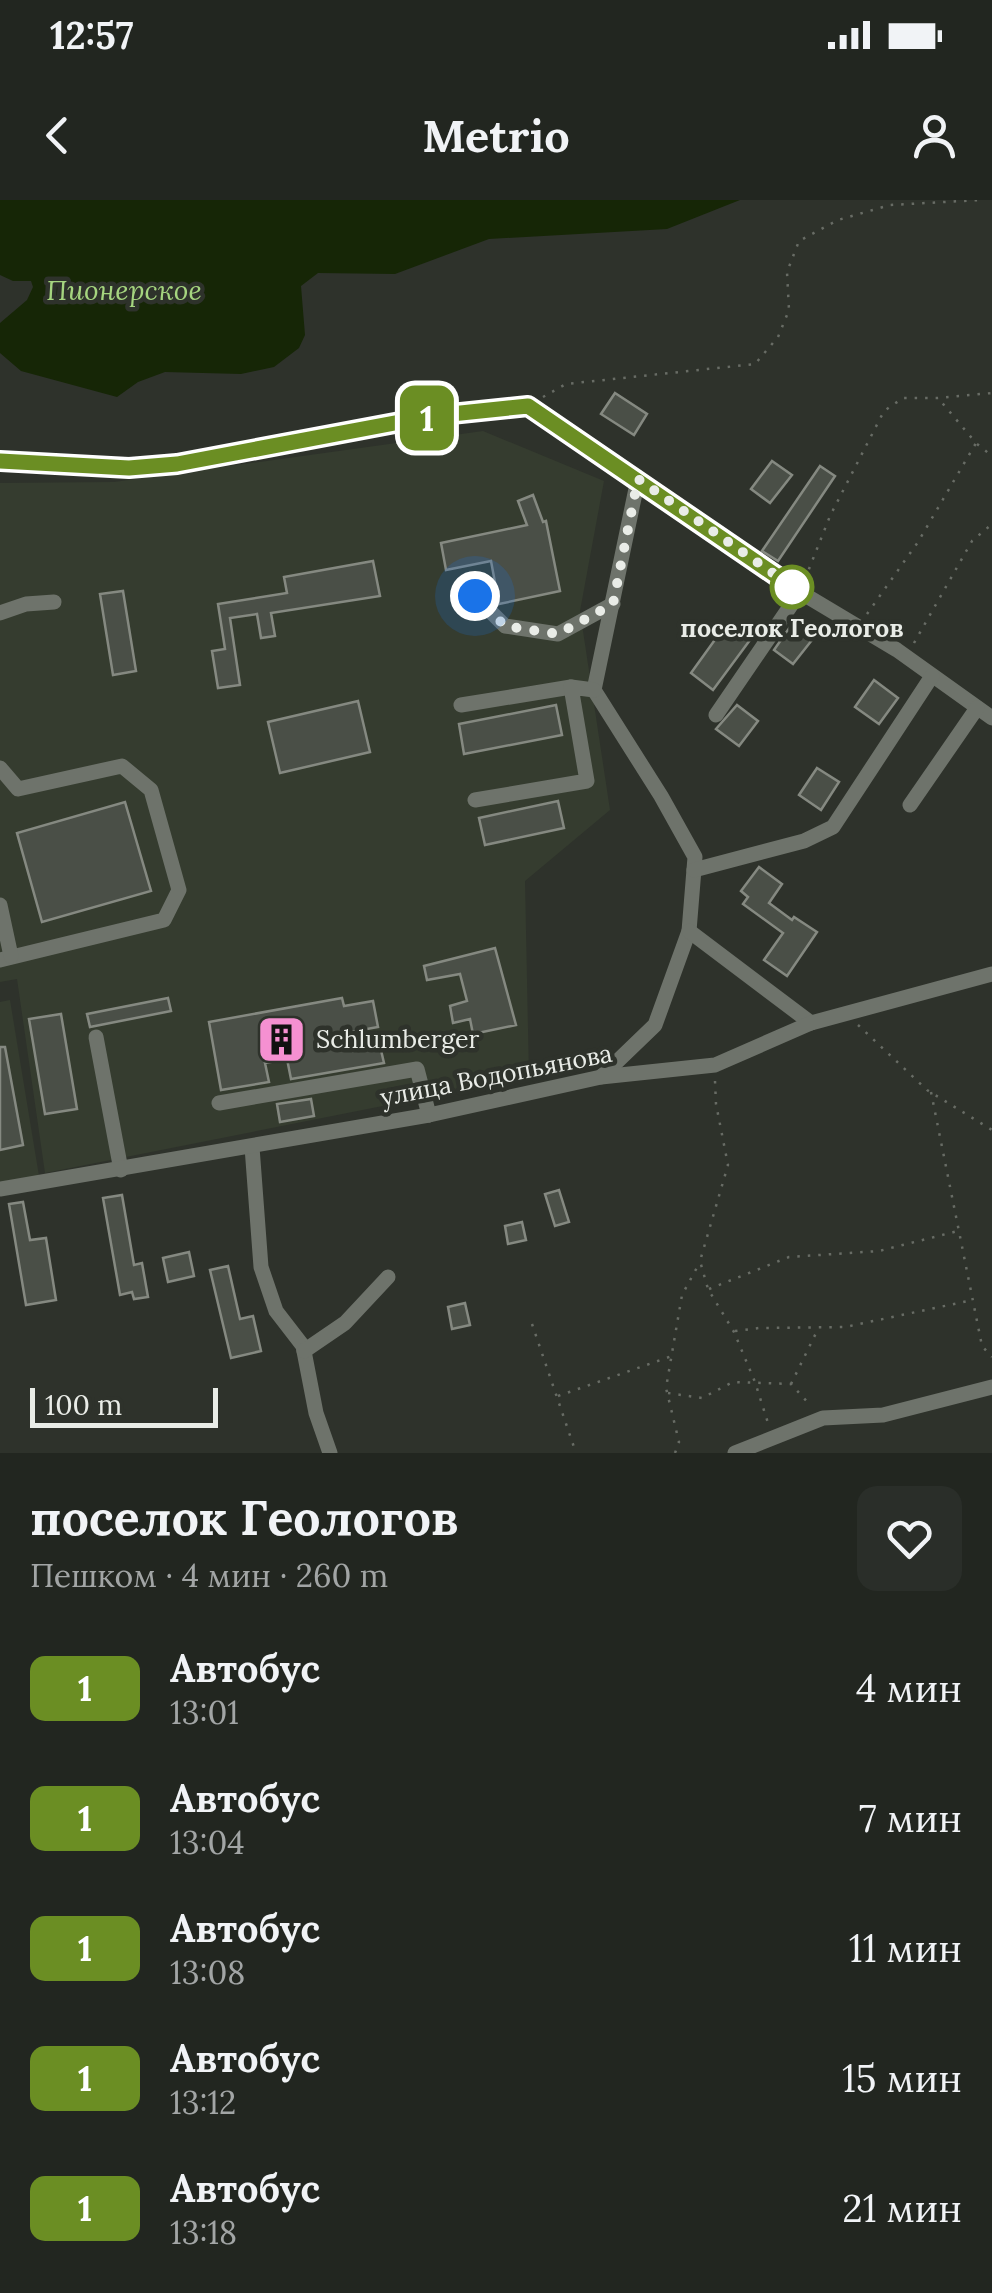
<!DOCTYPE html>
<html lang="ru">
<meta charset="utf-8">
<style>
:root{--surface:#222620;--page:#2a2e29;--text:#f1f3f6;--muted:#a2a5a5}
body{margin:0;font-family:Lora,serif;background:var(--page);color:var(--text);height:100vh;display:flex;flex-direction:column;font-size:38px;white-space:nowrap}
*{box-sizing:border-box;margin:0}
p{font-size:32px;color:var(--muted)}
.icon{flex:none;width:55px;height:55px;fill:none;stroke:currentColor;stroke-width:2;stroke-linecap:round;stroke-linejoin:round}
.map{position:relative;height:1253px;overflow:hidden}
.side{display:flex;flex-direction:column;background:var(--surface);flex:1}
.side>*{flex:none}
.badge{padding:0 20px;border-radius:15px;font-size:35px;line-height:65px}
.scale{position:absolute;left:30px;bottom:25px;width:188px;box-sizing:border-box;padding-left:10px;border:5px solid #e9ece7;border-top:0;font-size:28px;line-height:35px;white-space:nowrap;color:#e9ece7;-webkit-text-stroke:8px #2e322b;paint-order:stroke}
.you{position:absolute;width:50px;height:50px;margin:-25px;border:8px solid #fff;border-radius:50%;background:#1a73e8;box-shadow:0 0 0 15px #1a73e833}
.map>.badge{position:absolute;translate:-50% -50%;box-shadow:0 0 0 5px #fff}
.round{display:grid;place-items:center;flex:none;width:105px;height:105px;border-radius:20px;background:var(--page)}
.summary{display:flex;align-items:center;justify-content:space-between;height:170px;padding:0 30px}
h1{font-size:48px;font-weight:800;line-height:75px}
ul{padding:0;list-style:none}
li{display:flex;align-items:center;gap:30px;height:130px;padding:0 30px}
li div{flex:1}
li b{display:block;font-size:38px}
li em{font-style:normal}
li .badge{min-width:110px;font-weight:700;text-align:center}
.status{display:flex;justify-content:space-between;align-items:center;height:70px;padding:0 50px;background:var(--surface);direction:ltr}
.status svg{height:28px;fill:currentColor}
header{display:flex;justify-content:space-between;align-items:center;height:130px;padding:0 30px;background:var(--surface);font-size:45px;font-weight:800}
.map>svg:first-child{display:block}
.built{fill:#353c2f}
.water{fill:#162606}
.building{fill:#4a4f47;stroke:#858981;stroke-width:2.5}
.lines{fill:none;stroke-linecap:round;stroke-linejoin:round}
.path{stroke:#686c65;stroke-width:2.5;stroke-dasharray:2.5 8;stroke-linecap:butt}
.minor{stroke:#6e736b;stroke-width:15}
.line-casing{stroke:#fff;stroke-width:22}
.line{stroke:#6b8e23;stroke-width:15}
.walk{stroke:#e9ece7;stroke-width:10;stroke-dasharray:0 18}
.stop-dot{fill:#fff;stroke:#6b8e23;stroke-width:5}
.labels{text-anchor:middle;stroke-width:9;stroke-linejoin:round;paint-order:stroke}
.stop-label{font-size:25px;font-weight:bold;fill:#e9ece7;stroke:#2e322b}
.poi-label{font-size:25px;fill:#e9ece7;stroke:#2e322b;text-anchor:start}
.street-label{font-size:25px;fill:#e9ece7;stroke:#2e322b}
.water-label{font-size:28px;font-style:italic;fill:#a5d57f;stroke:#2e322b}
</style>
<div class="status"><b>12:57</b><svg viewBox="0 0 49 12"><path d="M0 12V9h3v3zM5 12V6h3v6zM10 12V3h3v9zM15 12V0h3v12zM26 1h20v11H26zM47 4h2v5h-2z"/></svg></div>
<header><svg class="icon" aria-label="back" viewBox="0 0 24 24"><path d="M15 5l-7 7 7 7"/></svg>Metrio<svg class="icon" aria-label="person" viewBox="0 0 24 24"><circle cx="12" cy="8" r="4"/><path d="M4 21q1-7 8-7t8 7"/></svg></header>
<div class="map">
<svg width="992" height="1253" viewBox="0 0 992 1253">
<rect width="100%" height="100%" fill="#2e322b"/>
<g class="built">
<path d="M 483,231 L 604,281 L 580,411 L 610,610 L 525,681 L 529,877 L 45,973 L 17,779 L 0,782 L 0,283 L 114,282 Z"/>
<path d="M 10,800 L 41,988 L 0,996 L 0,802 Z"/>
</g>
<path class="water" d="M 0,0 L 740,0 L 667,29 L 489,39 L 395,74 L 318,73 L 301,86 L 305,135 L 299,148 L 274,167 L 241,174 L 165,172 L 138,182 L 117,197 L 21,171 L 0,153 L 0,123 L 27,100 L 33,87 L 31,81 L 13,81 L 0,75 Z"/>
<g class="building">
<path d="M 615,193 L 647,214 L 634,235 L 601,214 Z"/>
<path d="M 772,261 L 792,275 L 770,303 L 751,289 Z"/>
<path d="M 820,266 L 835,276 L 778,361 L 762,351 Z"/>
<path d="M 533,295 L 543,322 L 546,321 L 560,391 L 499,404 L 491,361 L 446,370 L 441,343 L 527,325 L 518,301 Z"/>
<path d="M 373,361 L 380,396 L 271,413 L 275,436 L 261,438 L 257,414 L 230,418 L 240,485 L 218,488 L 212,451 L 225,449 L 218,404 L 287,393 L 284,377 Z"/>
<path d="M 123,391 L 136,471 L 113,475 L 100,394 Z"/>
<path d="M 727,423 L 750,440 L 713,490 L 691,473 Z"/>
<path d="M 792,424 L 812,440 L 793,464 L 774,450 Z"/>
<path d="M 874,480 L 898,498 L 879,524 L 855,507 Z"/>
<path d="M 358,501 L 370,552 L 280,573 L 268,522 Z"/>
<path d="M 556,505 L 562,535 L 464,554 L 459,524 Z"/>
<path d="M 737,505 L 758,521 L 739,546 L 716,529 Z"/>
<path d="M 817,568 L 839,582 L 821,610 L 799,595 Z"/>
<path d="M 558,601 L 564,628 L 485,645 L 479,618 Z"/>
<path d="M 125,602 L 151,691 L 42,722 L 17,633 Z"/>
<path d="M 759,667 L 782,684 L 769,703 L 792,720 L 794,717 L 817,732 L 787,776 L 764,760 L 783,733 L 743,704 L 748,697 L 741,691 Z"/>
<path d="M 495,748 L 516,825 L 473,834 L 470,819 L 453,823 L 450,806 L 467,801 L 460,774 L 427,780 L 424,766 Z"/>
<path d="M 168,798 L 171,811 L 90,827 L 87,814 Z"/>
<path d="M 342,798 L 344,806 L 373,801 L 378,827 L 350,832 L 353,851 L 380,846 L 384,863 L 291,879 L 287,859 L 265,863 L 269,882 L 221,890 L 209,822 Z"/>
<path d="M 61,814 L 77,909 L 45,914 L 29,819 Z"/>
<path d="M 0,847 L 5,847 L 23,945 L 0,950 Z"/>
<path d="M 311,899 L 314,916 L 280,922 L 277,904 Z"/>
<path d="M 559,990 L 569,1022 L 555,1026 L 545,994 Z"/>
<path d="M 122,995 L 134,1065 L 142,1063 L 148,1097 L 134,1099 L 132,1092 L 120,1095 L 103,998 Z"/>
<path d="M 23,1002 L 30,1040 L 46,1038 L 56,1100 L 26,1105 L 9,1004 Z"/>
<path d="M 522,1022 L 526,1040 L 508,1044 L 505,1026 Z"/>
<path d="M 189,1052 L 194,1076 L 168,1082 L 163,1058 Z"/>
<path d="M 228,1066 L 240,1119 L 253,1116 L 261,1151 L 231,1158 L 210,1070 Z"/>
<path d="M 465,1103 L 470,1125 L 452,1129 L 448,1107 Z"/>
</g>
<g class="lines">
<g class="path">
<path d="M 543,197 L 566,184 L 755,164 L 778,137 L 789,110 L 787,72 L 799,41 L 838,20 L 890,5 L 980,0"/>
<path d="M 977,244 L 992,256"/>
<path d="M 805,379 L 830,316 L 884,211 L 903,198 L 938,198 L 992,193"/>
<path d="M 867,414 L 918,342 L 976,243 L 938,198"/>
<path d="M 914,443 L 972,341 L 992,324"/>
<path d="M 858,825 L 927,890 L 992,930"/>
<path d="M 715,881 L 716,904 L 728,965 L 700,1061 L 708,1089 L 734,1132 L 755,1182 L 768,1223"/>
<path d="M 931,892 L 982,1146 L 992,1157"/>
<path d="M 709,1089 L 789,1057 L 879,1051 L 958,1031"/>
<path d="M 532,1124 L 576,1253"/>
<path d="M 735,1131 L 759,1128 L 845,1127 L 973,1100"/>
<path d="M 791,1184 L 818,1129"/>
<path d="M 668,1193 L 702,1198 L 733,1182 L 791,1184 L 811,1206"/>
<path d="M 558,1196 L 672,1156"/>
<path d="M 675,1253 L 679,1242 L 666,1188 L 682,1095 L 700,1062"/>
</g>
<g class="minor">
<path d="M 0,261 L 129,268 L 177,264 L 433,217 L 528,206 L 800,392 L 897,450 L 992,518"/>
<path d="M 475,396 L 505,426 L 558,434 L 613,404"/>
<path d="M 0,413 L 26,404 L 54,402"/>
<path d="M 594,490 L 661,596 L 695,657 L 689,731 L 655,825 L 601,877"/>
<path d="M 594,490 L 638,279"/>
<path d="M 461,505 L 571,487"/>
<path d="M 716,515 L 800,392"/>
<path d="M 0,568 L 18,589 L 122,566 L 151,590 L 179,690 L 164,720 L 0,760"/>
<path d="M 475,600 L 587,581 L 571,487 L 594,490"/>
<path d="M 910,605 L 977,508"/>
<path d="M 694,670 L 804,641 L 833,627 L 932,476"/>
<path d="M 0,705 L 11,756"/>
<path d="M 689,731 L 811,823"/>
<path d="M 96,837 L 121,970"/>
<path d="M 219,903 L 417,869 L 429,915"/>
<path d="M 252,947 L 261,1067 L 276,1111 L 303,1146 L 316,1213 L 330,1253"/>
<path d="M 0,989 L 429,915 L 601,877 L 715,865 L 811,823 L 992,774"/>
<path d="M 304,1151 L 345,1123 L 388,1077"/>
<path d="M 735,1253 L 823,1218 L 883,1215 L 992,1187"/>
</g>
</g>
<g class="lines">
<defs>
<path id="line" d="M 0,261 L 129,268 L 177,264 L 432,216 L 528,206 L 800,392"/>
</defs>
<use href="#line" class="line-casing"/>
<use href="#line" class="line"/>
<path class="walk" d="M 475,396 L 505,426 L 558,434 L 613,404 L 638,279 L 800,392 L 792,387"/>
</g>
<defs>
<symbol id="building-square" viewBox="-11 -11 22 22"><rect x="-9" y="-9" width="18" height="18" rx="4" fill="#f590d1" stroke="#2e322b"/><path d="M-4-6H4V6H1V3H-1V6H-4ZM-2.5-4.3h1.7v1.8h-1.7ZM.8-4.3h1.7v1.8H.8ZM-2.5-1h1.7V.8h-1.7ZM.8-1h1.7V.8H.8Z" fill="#111"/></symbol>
</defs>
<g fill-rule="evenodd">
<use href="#building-square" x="254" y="812" width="55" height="55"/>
</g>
<circle class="stop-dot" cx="792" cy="387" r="20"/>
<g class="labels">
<g class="stop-label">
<text x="792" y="437">поселок Геологов</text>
</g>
<g class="poi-label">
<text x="316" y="848">Schlumberger</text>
</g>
<g class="street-label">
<text transform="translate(496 875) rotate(-11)" y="9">улица Водопьянова</text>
</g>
<g class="water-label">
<text x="124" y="100">Пионерское</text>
</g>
</g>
</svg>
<div class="scale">100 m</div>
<div class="you" style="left:475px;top:396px"></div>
<b class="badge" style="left:427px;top:218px;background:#6b8e23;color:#fff">1</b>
</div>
<section class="side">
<div class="summary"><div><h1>поселок Геологов</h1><p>Пешком · 4 мин · 260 m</p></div><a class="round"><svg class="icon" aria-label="heart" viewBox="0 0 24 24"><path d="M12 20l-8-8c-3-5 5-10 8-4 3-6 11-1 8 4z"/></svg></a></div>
<ul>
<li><span class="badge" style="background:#6b8e23;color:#fff">1</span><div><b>Автобус</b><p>13:01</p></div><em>4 мин</em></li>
<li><span class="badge" style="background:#6b8e23;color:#fff">1</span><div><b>Автобус</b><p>13:04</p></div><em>7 мин</em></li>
<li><span class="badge" style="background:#6b8e23;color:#fff">1</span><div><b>Автобус</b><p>13:08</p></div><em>11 мин</em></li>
<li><span class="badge" style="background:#6b8e23;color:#fff">1</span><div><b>Автобус</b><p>13:12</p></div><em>15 мин</em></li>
<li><span class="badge" style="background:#6b8e23;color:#fff">1</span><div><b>Автобус</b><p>13:18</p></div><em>21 мин</em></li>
</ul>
</section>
